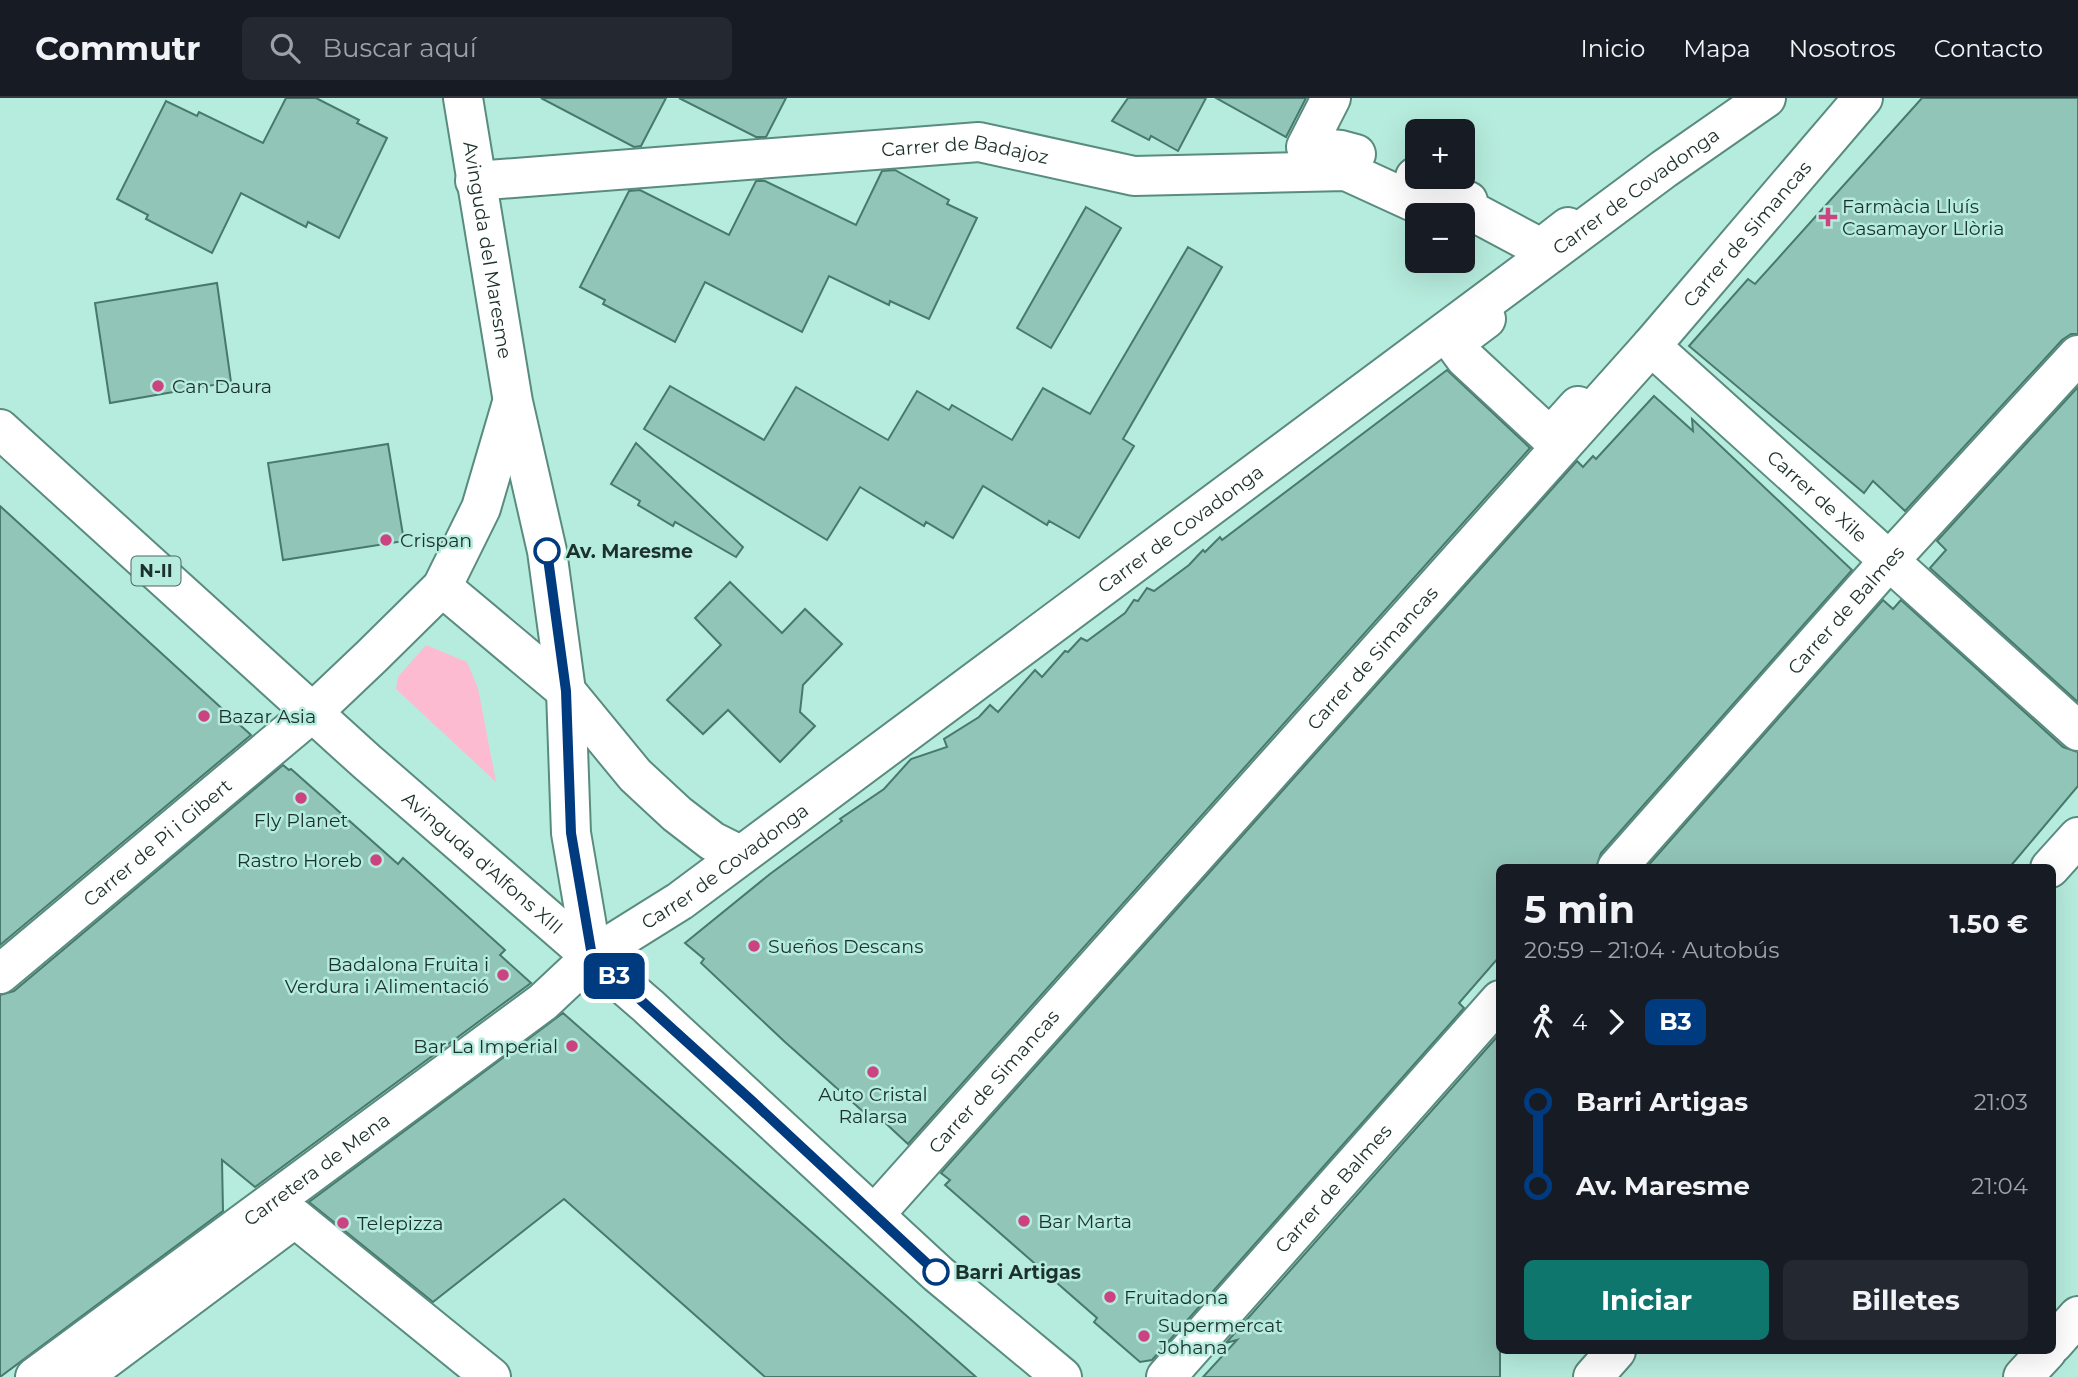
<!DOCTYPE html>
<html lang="es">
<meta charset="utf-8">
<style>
:root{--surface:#171b24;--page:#242831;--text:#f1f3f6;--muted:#9ea1a6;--line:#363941;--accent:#0f766e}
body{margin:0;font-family:Montserrat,sans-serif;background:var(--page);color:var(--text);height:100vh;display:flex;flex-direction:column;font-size:26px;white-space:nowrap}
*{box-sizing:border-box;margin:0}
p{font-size:23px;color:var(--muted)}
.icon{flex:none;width:38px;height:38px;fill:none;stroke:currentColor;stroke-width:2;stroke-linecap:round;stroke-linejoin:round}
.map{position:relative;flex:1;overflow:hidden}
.drawer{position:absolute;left:1496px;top:766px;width:560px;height:490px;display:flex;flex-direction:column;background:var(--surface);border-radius:10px;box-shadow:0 7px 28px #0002}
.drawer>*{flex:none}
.badge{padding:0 14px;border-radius:10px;font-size:24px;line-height:46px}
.buttons{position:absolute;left:1405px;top:21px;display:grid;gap:14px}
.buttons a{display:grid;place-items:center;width:70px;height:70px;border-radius:10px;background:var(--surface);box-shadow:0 7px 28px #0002;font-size:35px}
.map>.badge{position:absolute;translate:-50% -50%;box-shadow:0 0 0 4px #fff}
.legs{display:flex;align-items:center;gap:10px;height:77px;padding:0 28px;font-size:23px}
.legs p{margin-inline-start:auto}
.overview{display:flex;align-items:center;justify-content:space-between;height:119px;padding:0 28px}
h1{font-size:38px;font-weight:700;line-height:52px}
.action{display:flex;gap:14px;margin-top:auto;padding:14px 28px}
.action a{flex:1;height:80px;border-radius:10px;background:var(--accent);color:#fff;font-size:28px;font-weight:700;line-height:80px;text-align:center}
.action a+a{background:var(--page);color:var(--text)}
ul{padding:0 28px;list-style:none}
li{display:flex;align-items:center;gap:24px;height:84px;font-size:26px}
li i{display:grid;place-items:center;width:10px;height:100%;margin:0 9px;background:currentColor}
li i::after{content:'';width:18px;height:18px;margin:-9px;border:5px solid;border-radius:50%;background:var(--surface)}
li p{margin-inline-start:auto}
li:first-child i{background:linear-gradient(#0000 50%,currentColor 0)}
li:last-child i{background:linear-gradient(currentColor 50%,#0000 0)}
header{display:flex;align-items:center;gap:42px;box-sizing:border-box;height:98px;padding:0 35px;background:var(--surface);border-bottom:2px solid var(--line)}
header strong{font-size:33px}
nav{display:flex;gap:38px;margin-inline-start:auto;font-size:24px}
.search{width:490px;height:63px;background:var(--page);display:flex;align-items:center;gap:18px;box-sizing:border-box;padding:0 24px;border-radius:10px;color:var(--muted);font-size:26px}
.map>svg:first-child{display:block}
.green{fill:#fdbbd2}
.building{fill:#91c5b7;stroke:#47796d;stroke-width:2}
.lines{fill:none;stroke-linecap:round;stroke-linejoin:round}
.street-casing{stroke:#598c7f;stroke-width:42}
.primary-casing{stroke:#598c7f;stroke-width:42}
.street{stroke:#fff;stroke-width:38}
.primary{stroke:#fff;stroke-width:38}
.line-1-casing{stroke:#fff;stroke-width:16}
.line-1{stroke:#003b80;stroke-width:10}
.poi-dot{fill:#cb4380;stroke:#b6ecdd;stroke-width:2.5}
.stop-1-dot{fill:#fff;stroke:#003b80;stroke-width:3.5}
.labels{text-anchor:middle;stroke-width:5;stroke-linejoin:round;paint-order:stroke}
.shield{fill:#b6ecdd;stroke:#4a6961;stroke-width:2}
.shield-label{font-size:18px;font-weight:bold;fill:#1c312c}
.street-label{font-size:19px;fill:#1c312c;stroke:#b6ecdd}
.poi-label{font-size:19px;fill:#1c312c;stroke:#b6ecdd;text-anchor:start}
.stop-label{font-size:19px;font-weight:bold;fill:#1c312c;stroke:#b6ecdd;text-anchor:start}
</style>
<header>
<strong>Commutr</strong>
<div class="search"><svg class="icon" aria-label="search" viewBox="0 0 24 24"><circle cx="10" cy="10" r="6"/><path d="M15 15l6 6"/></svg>Buscar aquí</div>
<nav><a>Inicio</a><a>Mapa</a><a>Nosotros</a><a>Contacto</a></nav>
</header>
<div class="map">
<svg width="2078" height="1279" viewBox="0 0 2078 1279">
<rect width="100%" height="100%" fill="#b6ecdd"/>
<path class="green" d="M 426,547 L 467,564 L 478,590 L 496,684 L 396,591 L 398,579 Z"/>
<g class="building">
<path d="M 286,0 L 316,0 L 359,22 L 357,25 L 387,40 L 339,140 L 308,124 L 306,129 L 241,95 L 212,155 L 146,121 L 148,117 L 117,101 L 166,3 L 197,18 L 199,14 L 263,45 Z"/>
<path d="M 541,0 L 666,0 L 641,48 L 634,49 Z"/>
<path d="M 679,0 L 786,0 L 766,39 L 756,39 Z"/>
<path d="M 1128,0 L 1206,0 L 1178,53 L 1151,38 L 1149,42 L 1112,23 Z"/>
<path d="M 1216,0 L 1306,0 L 1286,39 Z"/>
<path d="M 1922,0 L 2078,0 L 2078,236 L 2071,236 L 2062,242 L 1905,413 L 1873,383 L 1864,395 L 1689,248 L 1748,181 L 1755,186 Z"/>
<path d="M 895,72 L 949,102 L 947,106 L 977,120 L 929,221 L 890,203 L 889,207 L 829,178 L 802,234 L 705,184 L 675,244 L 603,206 L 605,202 L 580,189 L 629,93 L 640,92 L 729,137 L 756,83 L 765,83 L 856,127 L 882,73 Z"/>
<path d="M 1086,109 L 1121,130 L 1051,250 L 1017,230 Z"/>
<path d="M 1188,149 L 1222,169 L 1123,341 L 1134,348 L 1079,440 L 1049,423 L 1047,427 L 983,388 L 953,440 L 926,424 L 924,428 L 860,389 L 827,442 L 644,331 L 670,288 L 764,342 L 796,289 L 888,342 L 917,293 L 949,312 L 952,307 L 1012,342 L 1043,290 L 1090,316 Z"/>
<path d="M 217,185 L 231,284 L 110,305 L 95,205 Z"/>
<path d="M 1447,272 L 1530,350 L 908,1046 L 881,1021 L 877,1026 L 785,944 L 701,865 L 704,861 L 685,845 L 770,776 L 842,723 L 840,721 L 884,691 L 911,661 L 947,649 L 944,641 L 979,619 L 990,607 L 998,614 L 1035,572 L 1042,579 L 1065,553 L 1068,554 L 1081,540 L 1087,543 L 1125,515 L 1134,502 L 1138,503 L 1147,490 L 1154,493 L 1189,467 L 1203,452 L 1205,454 L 1220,439 L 1222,442 Z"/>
<path d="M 2078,289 L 2078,604 L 1930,470 L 1946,452 L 1937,443 Z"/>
<path d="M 1654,298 L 1693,333 L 1692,321 L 1852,472 L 1601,755 L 1596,770 L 1500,770 L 1500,858 L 1459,905 L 1464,910 L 1152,1262 L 1140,1264 L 1094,1224 L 1097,1220 L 945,1087 L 950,1082 L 941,1075 L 1577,363 L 1583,369 L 1593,358 L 1596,361 Z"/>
<path d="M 636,345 L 743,449 L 736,459 L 675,424 L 673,428 L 638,407 L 640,403 L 611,386 Z"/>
<path d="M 388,346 L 404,443 L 283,462 L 268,365 Z"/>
<path d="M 0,408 L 251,637 L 0,847 Z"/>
<path d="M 730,484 L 782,535 L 805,511 L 842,546 L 803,587 L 800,614 L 815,628 L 780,664 L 728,612 L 703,636 L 667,602 L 721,547 L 695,520 Z"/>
<path d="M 1883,502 L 1893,511 L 1901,502 L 2063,649 L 2078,654 L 2078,688 L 2009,770 L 1646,770 Z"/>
<path d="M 283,667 L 289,672 L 291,671 L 398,766 L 403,760 L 505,852 L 500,857 L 531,885 L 255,1089 L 222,1062 L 223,1113 L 0,1279 L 0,897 L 14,893 Z"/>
<path d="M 563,915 L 976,1279 L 765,1279 L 564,1101 L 433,1204 L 309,1104 Z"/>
<path d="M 1496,940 L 1500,944 L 1500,1279 L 1203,1279 L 1237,1242 L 1226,1245 Z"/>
</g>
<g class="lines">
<defs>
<g id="street">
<path id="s1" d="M 463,0 L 513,304 L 547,453 L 566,593 L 571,735 L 592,858"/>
<path d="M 1331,0 L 1306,49 L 1341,52 L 1356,56"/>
<path d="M 1415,79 L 1468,103 L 1466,110 L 1541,150 L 1568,129"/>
<path id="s2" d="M 475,83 L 979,44 L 1134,78 L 1346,73 L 1442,117"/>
<path d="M 1486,221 L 1454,245 L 1465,260 L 1550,339 L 1578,308"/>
<path id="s3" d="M 1651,248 L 2078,633"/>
<path d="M 442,489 L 566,593 L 635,677 L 677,716 L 712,743 L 740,757"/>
<path id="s4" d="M 1617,770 L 1888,464 L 2078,257"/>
<path d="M 2050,770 L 2078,739"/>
<path id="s5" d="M 0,876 L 313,614 L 372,558 L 442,489 L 481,410 L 511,308"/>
<path id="s6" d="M 875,1116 L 1651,248 L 1863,0"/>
<path d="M 2053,1246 L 2078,1218"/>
<path id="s7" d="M 35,1279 L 543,904 L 592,858 L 680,803 L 1664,71 L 1766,0"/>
<path d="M 82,1279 L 295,1120 L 491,1279"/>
<path id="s8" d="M 1166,1279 L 1500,902"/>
<path d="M 1593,1279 L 1616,1253"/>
<path d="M 2023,1279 L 2047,1253"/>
</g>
<g id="primary">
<path id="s9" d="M 0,331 L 366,663 L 648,908 L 938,1176 L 1062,1279"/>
</g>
</defs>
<use href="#street" class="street-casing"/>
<use href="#primary" class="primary-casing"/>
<use href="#street" class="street"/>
<use href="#primary" class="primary"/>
</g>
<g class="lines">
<defs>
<path id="line-1" d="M 547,453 L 566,593 L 571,735 L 592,858 L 751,1002 L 936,1174"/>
</defs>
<use href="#line-1" class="line-1-casing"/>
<use href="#line-1" class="line-1"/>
</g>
<g class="poi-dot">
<path d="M1824.5 108.5h7v7h7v7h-7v7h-7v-7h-7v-7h7z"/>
<circle cx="158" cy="288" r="7"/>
<circle cx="386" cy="442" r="7"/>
<circle cx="204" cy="618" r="7"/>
<circle cx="301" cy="700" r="7"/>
<circle cx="376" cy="762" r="7"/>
<circle cx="754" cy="848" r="7"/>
<circle cx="503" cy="877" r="7"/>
<circle cx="572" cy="948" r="7"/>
<circle cx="873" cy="974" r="7"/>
<circle cx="1024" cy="1123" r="7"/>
<circle cx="343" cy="1125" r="7"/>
<circle cx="1110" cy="1199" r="7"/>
<circle cx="1144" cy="1238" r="7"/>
</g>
<g class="stop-1-dot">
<circle cx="547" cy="453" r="12"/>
<circle cx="936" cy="1174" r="12"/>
</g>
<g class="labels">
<rect class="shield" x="131.5" y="458.5" width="49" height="29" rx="5"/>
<g class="shield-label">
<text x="156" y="479">N-II</text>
</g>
<g class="street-label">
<text dy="7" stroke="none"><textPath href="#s2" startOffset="492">Carrer de Badajoz</textPath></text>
<text dy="7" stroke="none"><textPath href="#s7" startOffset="1993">Carrer de Covadonga</textPath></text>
<text dy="7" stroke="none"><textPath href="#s6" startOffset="1312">Carrer de Simancas</textPath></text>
<text dy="7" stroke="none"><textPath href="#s1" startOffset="154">Avinguda del Maresme</textPath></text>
<text dy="7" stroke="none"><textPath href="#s3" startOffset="224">Carrer de Xile</textPath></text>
<text dy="7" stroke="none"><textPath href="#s7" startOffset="1426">Carrer de Covadonga</textPath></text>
<text dy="7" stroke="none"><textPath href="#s4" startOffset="345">Carrer de Balmes</textPath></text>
<text dy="7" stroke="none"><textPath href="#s6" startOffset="746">Carrer de Simancas</textPath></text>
<text dy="7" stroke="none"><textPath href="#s5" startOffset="205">Carrer de Pi i Gibert</textPath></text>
<text dy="7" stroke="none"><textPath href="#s9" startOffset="649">Avinguda d'Alfons XIII</textPath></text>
<text dy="7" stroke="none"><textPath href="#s7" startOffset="859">Carrer de Covadonga</textPath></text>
<text dy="7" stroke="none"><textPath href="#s6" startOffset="178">Carrer de Simancas</textPath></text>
<text dy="7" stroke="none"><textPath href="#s7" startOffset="350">Carretera de Mena</textPath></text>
<text dy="7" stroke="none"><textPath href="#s8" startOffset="252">Carrer de Balmes</textPath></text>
</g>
<g class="poi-label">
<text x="1842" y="115">Farmàcia Lluís<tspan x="1842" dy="22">Casamayor Llòria</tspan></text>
<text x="172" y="295">Can Daura</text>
<text x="400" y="449">Crispan</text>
<text x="218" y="625">Bazar Asia</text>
<text x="301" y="729" text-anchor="middle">Fly Planet</text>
<text x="362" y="769" text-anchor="end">Rastro Horeb</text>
<text x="768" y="855">Sueños Descans</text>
<text x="489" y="873" text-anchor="end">Badalona Fruita i<tspan x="489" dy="22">Verdura i Alimentació</tspan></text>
<text x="558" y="955" text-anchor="end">Bar La Imperial</text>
<text x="873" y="1003" text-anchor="middle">Auto Cristal<tspan x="873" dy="22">Ralarsa</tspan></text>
<text x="1038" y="1130">Bar Marta</text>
<text x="357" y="1132">Telepizza</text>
<text x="1124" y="1206">Fruitadona</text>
<text x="1158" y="1234">Supermercat<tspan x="1158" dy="22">Johana</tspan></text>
</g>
<g class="stop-label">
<text x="566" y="460">Av. Maresme</text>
<text x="955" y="1181">Barri Artigas</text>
</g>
</g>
</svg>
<div class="buttons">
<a>+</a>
<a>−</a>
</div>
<b class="badge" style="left:614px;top:878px;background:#003b80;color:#fff">B3</b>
<section class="drawer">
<div class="overview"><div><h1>5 min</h1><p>20:59 – 21:04 · Autobús</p></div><b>1.50 €</b></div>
<div class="legs"><svg class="icon" aria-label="walk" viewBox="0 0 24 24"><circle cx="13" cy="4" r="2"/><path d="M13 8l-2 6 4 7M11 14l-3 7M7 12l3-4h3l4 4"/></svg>4<svg class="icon" aria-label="forward" viewBox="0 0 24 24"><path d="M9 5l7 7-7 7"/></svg><b class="badge" style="background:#003b80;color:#fff">B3</b></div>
<ul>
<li><i style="color:#003b80"></i><b>Barri Artigas</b><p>21:03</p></li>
<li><i style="color:#003b80"></i><b>Av. Maresme</b><p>21:04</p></li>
</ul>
<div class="action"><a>Iniciar</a><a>Billetes</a></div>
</section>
</div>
